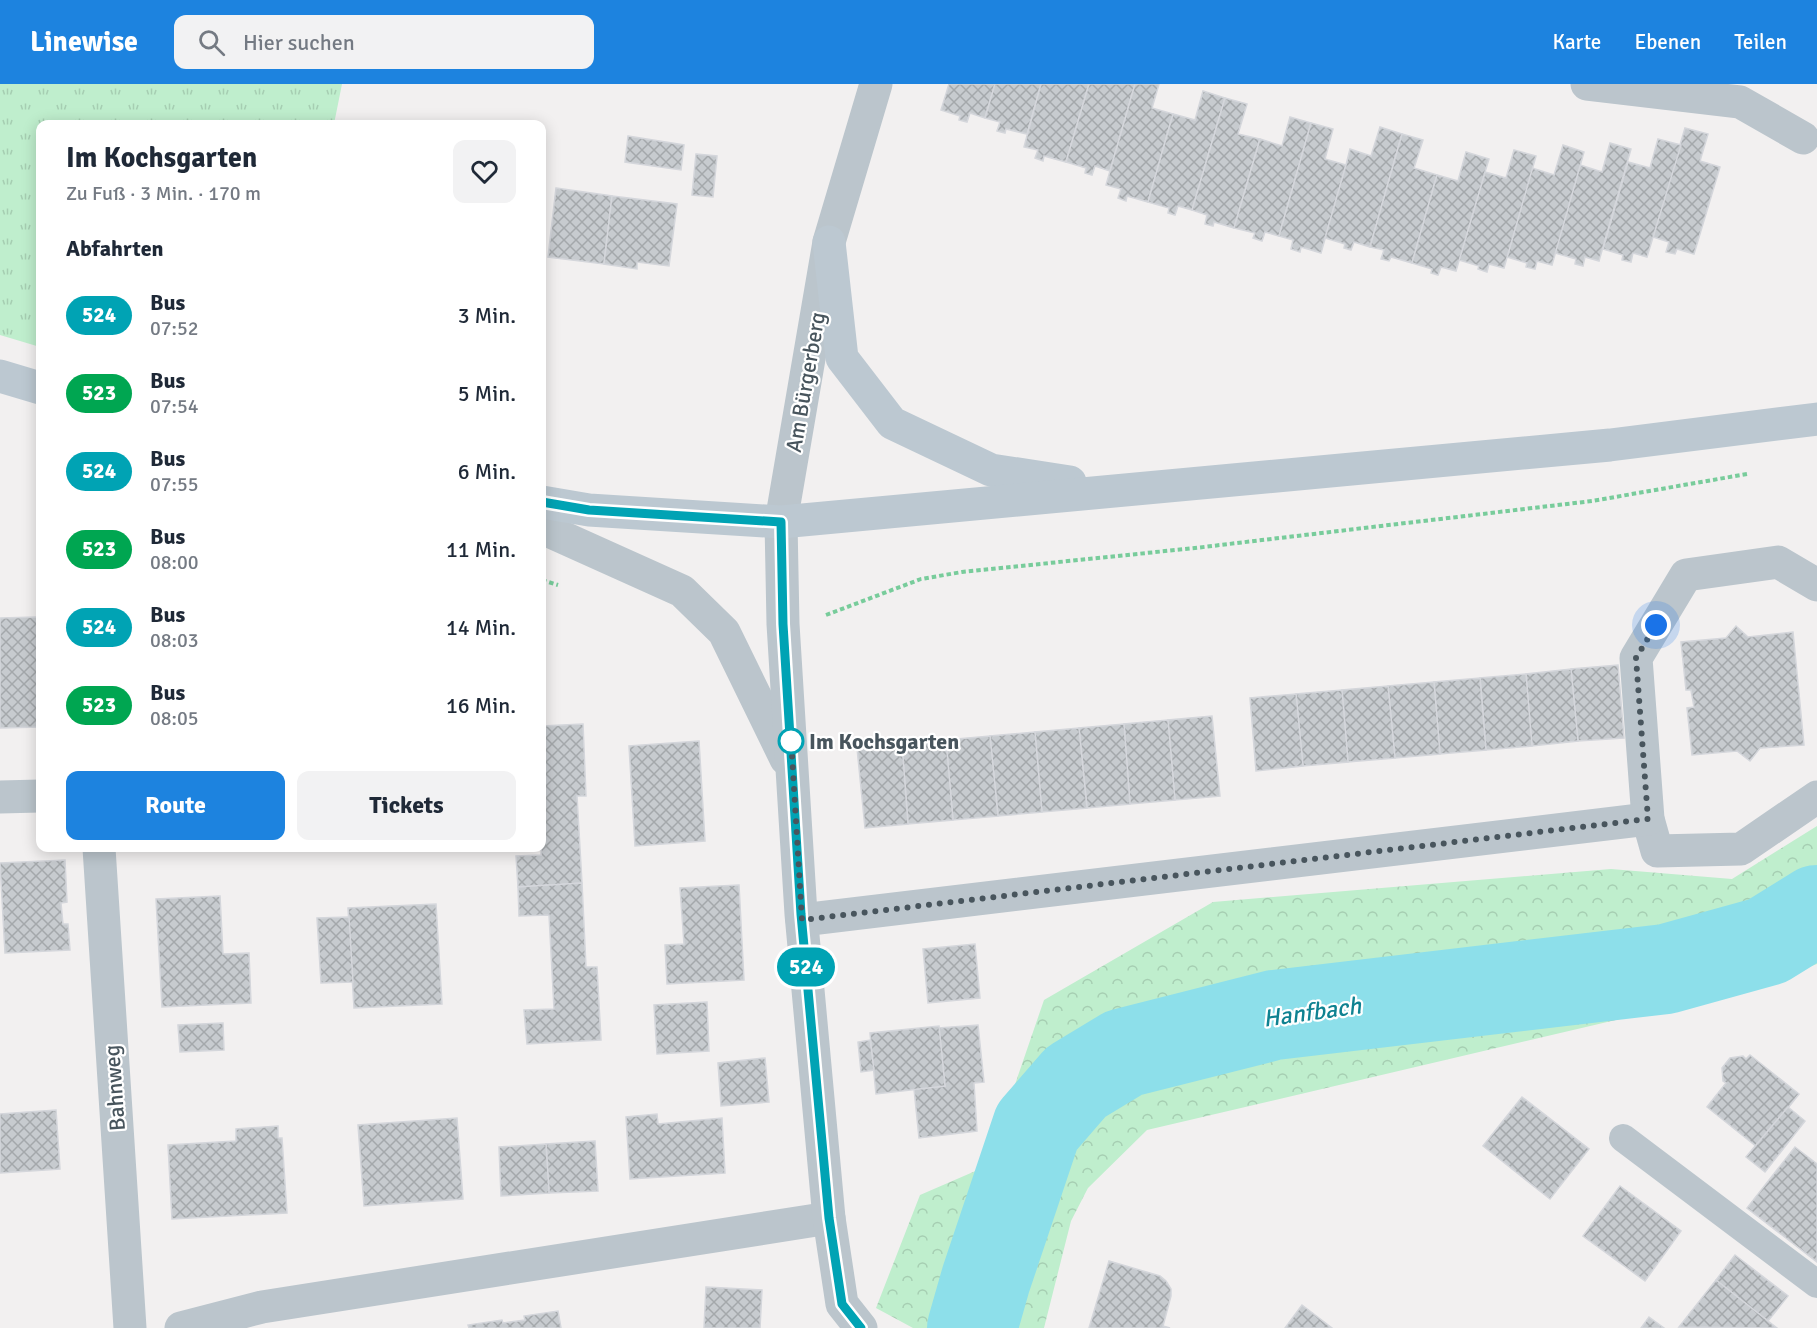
<!DOCTYPE html>
<html lang="de">
<meta charset="utf-8">
<style>
:root{--surface:#fff;--page:#f2f2f3;--text:#1f2937;--muted:#747a83;--accent:#1d83df}
body{margin:0;font-family:Signika,sans-serif;background:var(--page);color:var(--text);height:100vh;display:flex;flex-direction:column;font-size:22px;white-space:nowrap}
*{box-sizing:border-box;margin:0}
p{font-size:20px;color:var(--muted)}
.icon{flex:none;width:33px;height:33px;fill:none;stroke:currentColor;stroke-width:2;stroke-linecap:round;stroke-linejoin:round}
.map{position:relative;flex:1;overflow:hidden}
.details{position:absolute;left:36px;top:36px;width:510px;height:732px;display:flex;flex-direction:column;background:var(--surface);border-radius:12px;box-shadow:0 3px 15px #0003}
.details>*{flex:none}
.badge{padding:0 12px;border-radius:20px;font-size:21px;line-height:39px}
.you{position:absolute;width:30px;height:30px;margin:-15px;border:4px solid #fff;border-radius:50%;background:#1a73e8;box-shadow:0 0 0 9px #1a73e833}
.map>.badge{position:absolute;translate:-50% -50%;box-shadow:0 0 0 3px #fff}
h2{padding:0 30px;font-size:22px;line-height:54px}
.round{display:grid;place-items:center;flex:none;width:63px;height:63px;border-radius:12px;background:var(--page)}
.overview{display:flex;align-items:center;justify-content:space-between;height:102px;padding:0 30px}
h1{font-size:28px;font-weight:700;line-height:45px}
.cta{display:flex;gap:12px;margin-top:auto;padding:12px 30px}
.cta a{flex:1;height:69px;border-radius:12px;background:var(--accent);color:#fff;font-size:24px;font-weight:700;line-height:69px;text-align:center}
.cta a+a{background:var(--page);color:var(--text)}
ul{padding:0;list-style:none}
li{display:flex;align-items:center;gap:18px;height:78px;padding:0 30px}
li div{flex:1}
li b{display:block;font-size:22px}
li em{font-style:normal}
li .badge{min-width:66px;font-weight:700;text-align:center}
header{display:flex;align-items:center;gap:36px;box-sizing:border-box;height:84px;padding:0 30px;background:var(--accent);color:#fff}
header strong{font-size:28px}
nav{display:flex;gap:33px;margin-inline-start:auto;font-size:21px}
.search{width:420px;height:54px;background:var(--page);display:flex;align-items:center;gap:15px;box-sizing:border-box;padding:0 21px;border-radius:12px;color:var(--muted);font-size:22px}
.map>svg:first-child{display:block}
.grass{fill:url(#grass-tufts)}
.forest{fill:url(#forest-crowns)}
.lines{fill:none;stroke-linecap:round;stroke-linejoin:round}
.river{stroke:#8ddfea;stroke-width:90}
.building{fill:url(#building-cross-hatch);stroke:#d4d6db;stroke-width:1.5}
.path{stroke:#78cc9b;stroke-width:4;stroke-dasharray:4.5 3;stroke-linecap:butt}
.lane{stroke:#bbc5cc;stroke-width:28}
.street{stroke:#bbc5cc;stroke-width:33}
.secondary{stroke:#bcc8d1;stroke-width:33}
.line-casing{stroke:#fff;stroke-width:14}
.line{stroke:#00a3b4;stroke-width:9}
.walk{stroke:#48555d;stroke-width:6;stroke-dasharray:0 10.8}
.stop-dot{fill:#fff;stroke:#00a3b4;stroke-width:3}
.labels{text-anchor:middle;stroke-width:4.5;stroke-linejoin:round;paint-order:stroke}
.street-label{font-size:22px;fill:#48555d;stroke:#fff}
.stop-label{font-size:22px;font-weight:bold;fill:#48555d;stroke:#fff;text-anchor:start}
.water-label{font-size:24px;font-style:italic;fill:#0f8291;stroke:#fff}
</style>
<header>
<strong>Linewise</strong>
<div class="search"><svg class="icon" aria-label="search" viewBox="0 0 24 24"><circle cx="10" cy="10" r="6"/><path d="M15 15l6 6"/></svg>Hier suchen</div>
<nav><a>Karte</a><a>Ebenen</a><a>Teilen</a></nav>
</header>
<div class="map">
<svg width="1817" height="1244" viewBox="0 0 1817 1244">
<defs>
<pattern id="grass-tufts" width="24" height="20" patternUnits="userSpaceOnUse" patternTransform="scale(1.5)"><rect width="24" height="20" fill="#bfeecd"/><path d="M3 7l-1-3M5 7V3M7 7l1-3M15 17l-1-3M17 17v-4M19 17l1-3" fill="none" stroke="#a6ceb2"/></pattern>
<pattern id="forest-crowns" width="20" height="18" patternUnits="userSpaceOnUse" patternTransform="scale(1.5)"><rect width="20" height="18" fill="#bfeecd"/><path d="M2 6a3 3 0 1 1 6 0M12 15a3 3 0 1 1 6 0" fill="none" stroke="#a6ceb2"/></pattern>
<pattern id="building-cross-hatch" width="8" height="8" patternUnits="userSpaceOnUse" patternTransform="scale(1.5)"><rect width="8" height="8" fill="#c7cbcf"/><path d="M0 0l8 8M0 8l8-8" fill="none" stroke="#a4a8ab"/></pattern>
</defs>
<rect width="100%" height="100%" fill="#f2f0f0"/>
<path class="grass" d="M 0,0 L 342,0 L 334,40 L 40,40 L 40,263 L 0,251 Z"/>
<path class="forest" d="M 1817,742 L 1817,880 L 1748,905 L 1147,1046 L 1088,1104 L 1071,1137 L 1044,1244 L 913,1244 L 876,1224 L 920,1111 L 987,1082 L 1044,916 L 1213,818 L 1611,785 L 1732,795 Z"/>
<g class="lines">
<path class="river" d="M 972,1244 L 986,1195 L 1037,1043 L 1076,998 L 1124,969 L 1274,931 L 1666,885 L 1767,857 L 1817,826"/>
</g>
<g class="building">
<path d="M 949,0 L 995,0 L 985,34 L 970,29 L 967,38 L 959,36 L 960,32 L 941,26 Z"/>
<path d="M 995,0 L 1041,0 L 1027,50 L 1006,45 L 1005,49 L 997,47 L 1000,38 L 985,34 Z"/>
<path d="M 1041,0 L 1089,0 L 1066,78 L 1044,72 L 1043,77 L 1035,74 L 1038,66 L 1024,63 Z"/>
<path d="M 1089,0 L 1135,0 L 1110,87 L 1095,82 L 1092,91 L 1085,89 L 1086,84 L 1066,78 Z"/>
<path d="M 1135,0 L 1159,0 L 1152,24 L 1173,30 L 1148,118 L 1127,112 L 1126,117 L 1118,114 L 1121,105 L 1106,101 Z"/>
<path d="M 1203,7 L 1225,14 L 1192,126 L 1178,122 L 1175,131 L 1168,129 L 1169,124 L 1148,118 L 1173,30 L 1195,36 Z"/>
<path d="M 1225,14 L 1247,20 L 1238,50 L 1260,55 L 1234,144 L 1214,138 L 1213,142 L 1205,140 L 1207,131 L 1192,126 Z"/>
<path d="M 1290,33 L 1311,39 L 1279,152 L 1265,148 L 1262,157 L 1253,154 L 1255,149 L 1234,144 L 1260,55 L 1282,62 Z"/>
<path d="M 1311,39 L 1333,45 L 1325,75 L 1346,81 L 1321,169 L 1301,163 L 1300,168 L 1291,165 L 1293,156 L 1279,152 Z"/>
<path d="M 1380,43 L 1402,50 L 1370,163 L 1354,158 L 1351,166 L 1344,164 L 1345,160 L 1325,154 L 1346,81 L 1350,65 L 1371,72 Z"/>
<path d="M 1685,44 L 1708,50 L 1700,77 L 1720,83 L 1694,170 L 1677,165 L 1675,170 L 1666,168 L 1669,158 L 1653,153 Z"/>
<path d="M 1402,50 L 1423,56 L 1414,84 L 1437,91 L 1412,179 L 1391,173 L 1389,177 L 1381,175 L 1384,166 L 1370,163 Z"/>
<path d="M 628,52 L 684,61 L 681,86 L 625,78 Z"/>
<path d="M 1658,55 L 1681,61 L 1647,173 L 1633,169 L 1631,178 L 1622,176 L 1623,171 L 1603,165 L 1628,78 L 1650,84 Z"/>
<path d="M 1610,59 L 1631,65 L 1599,177 L 1585,173 L 1583,182 L 1575,180 L 1576,175 L 1555,169 L 1580,81 L 1602,88 Z"/>
<path d="M 1563,61 L 1584,68 L 1552,181 L 1537,177 L 1535,185 L 1526,183 L 1527,179 L 1507,173 L 1532,84 L 1554,91 Z"/>
<path d="M 1514,66 L 1536,72 L 1504,184 L 1489,180 L 1487,188 L 1478,185 L 1479,182 L 1459,176 L 1485,88 L 1506,94 Z"/>
<path d="M 1466,68 L 1489,75 L 1485,88 L 1456,187 L 1441,183 L 1438,191 L 1431,189 L 1432,185 L 1412,179 L 1437,91 L 1458,97 Z"/>
<path d="M 696,70 L 717,72 L 713,113 L 692,111 Z"/>
<path d="M 556,104 L 612,112 L 604,180 L 548,173 Z"/>
<path d="M 612,112 L 677,120 L 669,182 L 637,178 L 637,185 L 604,180 Z"/>
<path d="M 37,533 L 40,643 L 0,644 L 0,534 Z"/>
<path d="M 1736,542 L 1748,553 L 1793,548 L 1804,661 L 1760,664 L 1750,677 L 1737,667 L 1692,671 L 1687,624 L 1694,623 L 1691,606 L 1686,606 L 1681,558 L 1726,554 Z"/>
<path d="M 1618,581 L 1624,654 L 1578,657 L 1571,585 Z"/>
<path d="M 1571,585 L 1578,657 L 1532,662 L 1526,590 Z"/>
<path d="M 1526,590 L 1532,662 L 1486,666 L 1480,594 Z"/>
<path d="M 1480,594 L 1486,666 L 1440,670 L 1434,598 Z"/>
<path d="M 1434,598 L 1440,670 L 1395,674 L 1388,602 Z"/>
<path d="M 1388,602 L 1395,674 L 1348,678 L 1342,606 Z"/>
<path d="M 1342,606 L 1348,678 L 1303,682 L 1296,610 Z"/>
<path d="M 1296,610 L 1303,682 L 1256,687 L 1250,614 Z"/>
<path d="M 1212,632 L 1220,712 L 1175,716 L 1168,636 Z"/>
<path d="M 1168,636 L 1175,716 L 1130,720 L 1124,640 Z"/>
<path d="M 583,640 L 586,712 L 577,712 L 582,799 L 518,803 L 516,772 L 541,771 L 542,642 Z"/>
<path d="M 1124,640 L 1130,720 L 1087,724 L 1079,644 Z"/>
<path d="M 1079,644 L 1087,724 L 1042,728 L 1035,648 Z"/>
<path d="M 1035,648 L 1042,728 L 998,732 L 990,652 Z"/>
<path d="M 990,652 L 998,732 L 953,736 L 946,656 Z"/>
<path d="M 946,656 L 953,736 L 908,740 L 902,660 Z"/>
<path d="M 699,657 L 705,757 L 635,762 L 629,662 Z"/>
<path d="M 902,660 L 908,740 L 865,744 L 857,664 Z"/>
<path d="M 65,776 L 67,818 L 61,819 L 63,840 L 68,840 L 70,866 L 5,869 L 0,779 Z"/>
<path d="M 582,799 L 586,883 L 597,883 L 601,956 L 527,960 L 524,926 L 554,925 L 549,831 L 519,832 L 518,803 Z"/>
<path d="M 739,801 L 744,896 L 667,900 L 665,861 L 684,860 L 680,804 Z"/>
<path d="M 220,812 L 223,870 L 249,869 L 251,919 L 162,923 L 156,815 Z"/>
<path d="M 436,820 L 442,920 L 354,924 L 348,824 Z"/>
<path d="M 349,833 L 353,898 L 321,899 L 317,834 Z"/>
<path d="M 975,860 L 980,914 L 928,919 L 923,865 Z"/>
<path d="M 707,918 L 709,967 L 657,970 L 654,921 Z"/>
<path d="M 223,939 L 224,966 L 180,968 L 178,941 Z"/>
<path d="M 978,941 L 984,998 L 974,999 L 977,1047 L 919,1054 L 914,1005 L 945,1002 L 939,944 Z"/>
<path d="M 939,942 L 945,1002 L 876,1010 L 870,949 Z"/>
<path d="M 870,956 L 874,986 L 861,988 L 858,958 Z"/>
<path d="M 1750,971 L 1799,1010 L 1757,1063 L 1707,1023 L 1726,999 L 1723,997 L 1722,984 L 1730,974 L 1743,972 L 1746,975 Z"/>
<path d="M 765,974 L 769,1018 L 721,1022 L 718,979 Z"/>
<path d="M 1522,1013 L 1589,1065 L 1550,1115 L 1483,1062 Z"/>
<path d="M 1788,1023 L 1805,1037 L 1765,1088 L 1746,1073 Z"/>
<path d="M 56,1026 L 60,1085 L 0,1089 L 0,1030 Z"/>
<path d="M 657,1030 L 658,1040 L 722,1034 L 725,1089 L 630,1095 L 626,1033 Z"/>
<path d="M 457,1034 L 463,1115 L 364,1122 L 358,1041 Z"/>
<path d="M 278,1042 L 278,1054 L 282,1054 L 287,1129 L 172,1135 L 168,1061 L 236,1057 L 236,1045 Z"/>
<path d="M 595,1057 L 598,1107 L 549,1109 L 546,1060 Z"/>
<path d="M 546,1060 L 549,1109 L 501,1112 L 499,1063 Z"/>
<path d="M 1795,1063 L 1817,1080 L 1817,1178 L 1747,1124 Z"/>
<path d="M 1620,1102 L 1681,1147 L 1645,1197 L 1583,1152 Z"/>
<path d="M 1735,1171 L 1788,1212 L 1768,1237 L 1716,1196 Z"/>
<path d="M 1109,1177 L 1160,1192 L 1166,1197 L 1171,1205 L 1171,1212 L 1163,1242 L 1170,1244 L 1089,1244 Z"/>
<path d="M 1716,1196 L 1768,1237 L 1777,1244 L 1679,1243 Z"/>
<path d="M 706,1203 L 762,1206 L 760,1244 L 704,1244 Z"/>
<path d="M 1302,1221 L 1332,1244 L 1285,1244 Z"/>
<path d="M 558,1227 L 561,1244 L 469,1244 L 468,1241 L 502,1236 L 503,1239 L 525,1236 L 524,1232 Z"/>
<path d="M 1649,1233 L 1664,1244 L 1641,1244 Z"/>
</g>
<g class="lines">
<g class="path">
<path d="M 542,496 L 558,501"/>
<path d="M 826,531 L 921,495 L 962,488 L 1195,464 L 1592,417 L 1747,390"/>
</g>
<path class="lane" d="M 1623,1054 L 1817,1200"/>
<g class="street">
<path d="M 1587,0 L 1740,18 L 1803,54"/>
<path d="M 542,444 L 682,507 L 724,548 L 786,675"/>
<path d="M 1817,501 L 1778,478 L 1686,491 L 1636,574 L 1648,735 L 1657,767 L 1741,765 L 1817,713"/>
<path d="M 0,713 L 40,712"/>
<path d="M 99,764 L 130,1244"/>
<path d="M 802,836 L 1648,735"/>
<path d="M 181,1244 L 262,1223 L 829,1134"/>
<path d="M 861,1244 L 842,1220 L 829,1134 L 801,830 L 783,540 L 781,438 L 829,158 L 876,0"/>
</g>
<g class="secondary">
<path d="M 829,158 L 842,274 L 892,339 L 991,386 L 1070,398"/>
<path d="M 0,292 L 40,304"/>
<path d="M 542,418 L 589,426 L 781,438 L 1610,361 L 1817,335"/>
</g>
</g>
<g class="lines">
<defs>
<path id="line" d="M 542,418 L 589,426 L 781,438 L 783,540 L 801,830 L 829,1134 L 842,1220 L 861,1244"/>
</defs>
<use href="#line" class="line-casing"/>
<use href="#line" class="line"/>
<path class="walk" d="M 791,657 L 791,654 L 802,836 L 1648,735 L 1636,574 L 1656,541"/>
</g>
<circle class="stop-dot" cx="791" cy="657" r="12"/>
<g class="labels">
<g class="street-label">
<text transform="translate(805 298) rotate(-80)" y="8">Am Bürgerberg</text>
<text transform="translate(114 1004) rotate(-94)" y="8">Bahnweg</text>
</g>
<g class="stop-label">
<text x="809" y="665">Im Kochsgarten</text>
</g>
<g class="water-label">
<text transform="translate(1312 928) rotate(-8)" y="8">Hanfbach</text>
</g>
</g>
</svg>
<div class="you" style="left:1656px;top:541px"></div>
<b class="badge" style="left:806px;top:883px;background:#00a3b4;color:#fff">524</b>
<section class="details">
<div class="overview"><div><h1>Im Kochsgarten</h1><p>Zu Fuß · 3 Min. · 170 m</p></div><a class="round"><svg class="icon" aria-label="heart" viewBox="0 0 24 24"><path d="M12 20l-8-8c-3-5 5-10 8-4 3-6 11-1 8 4z"/></svg></a></div>
<h2>Abfahrten</h2>
<ul>
<li><span class="badge" style="background:#00a3b4;color:#fff">524</span><div><b>Bus</b><p>07:52</p></div><em>3 Min.</em></li>
<li><span class="badge" style="background:#00a651;color:#fff">523</span><div><b>Bus</b><p>07:54</p></div><em>5 Min.</em></li>
<li><span class="badge" style="background:#00a3b4;color:#fff">524</span><div><b>Bus</b><p>07:55</p></div><em>6 Min.</em></li>
<li><span class="badge" style="background:#00a651;color:#fff">523</span><div><b>Bus</b><p>08:00</p></div><em>11 Min.</em></li>
<li><span class="badge" style="background:#00a3b4;color:#fff">524</span><div><b>Bus</b><p>08:03</p></div><em>14 Min.</em></li>
<li><span class="badge" style="background:#00a651;color:#fff">523</span><div><b>Bus</b><p>08:05</p></div><em>16 Min.</em></li>
</ul>
<div class="cta"><a>Route</a><a>Tickets</a></div>
</section>
</div>
